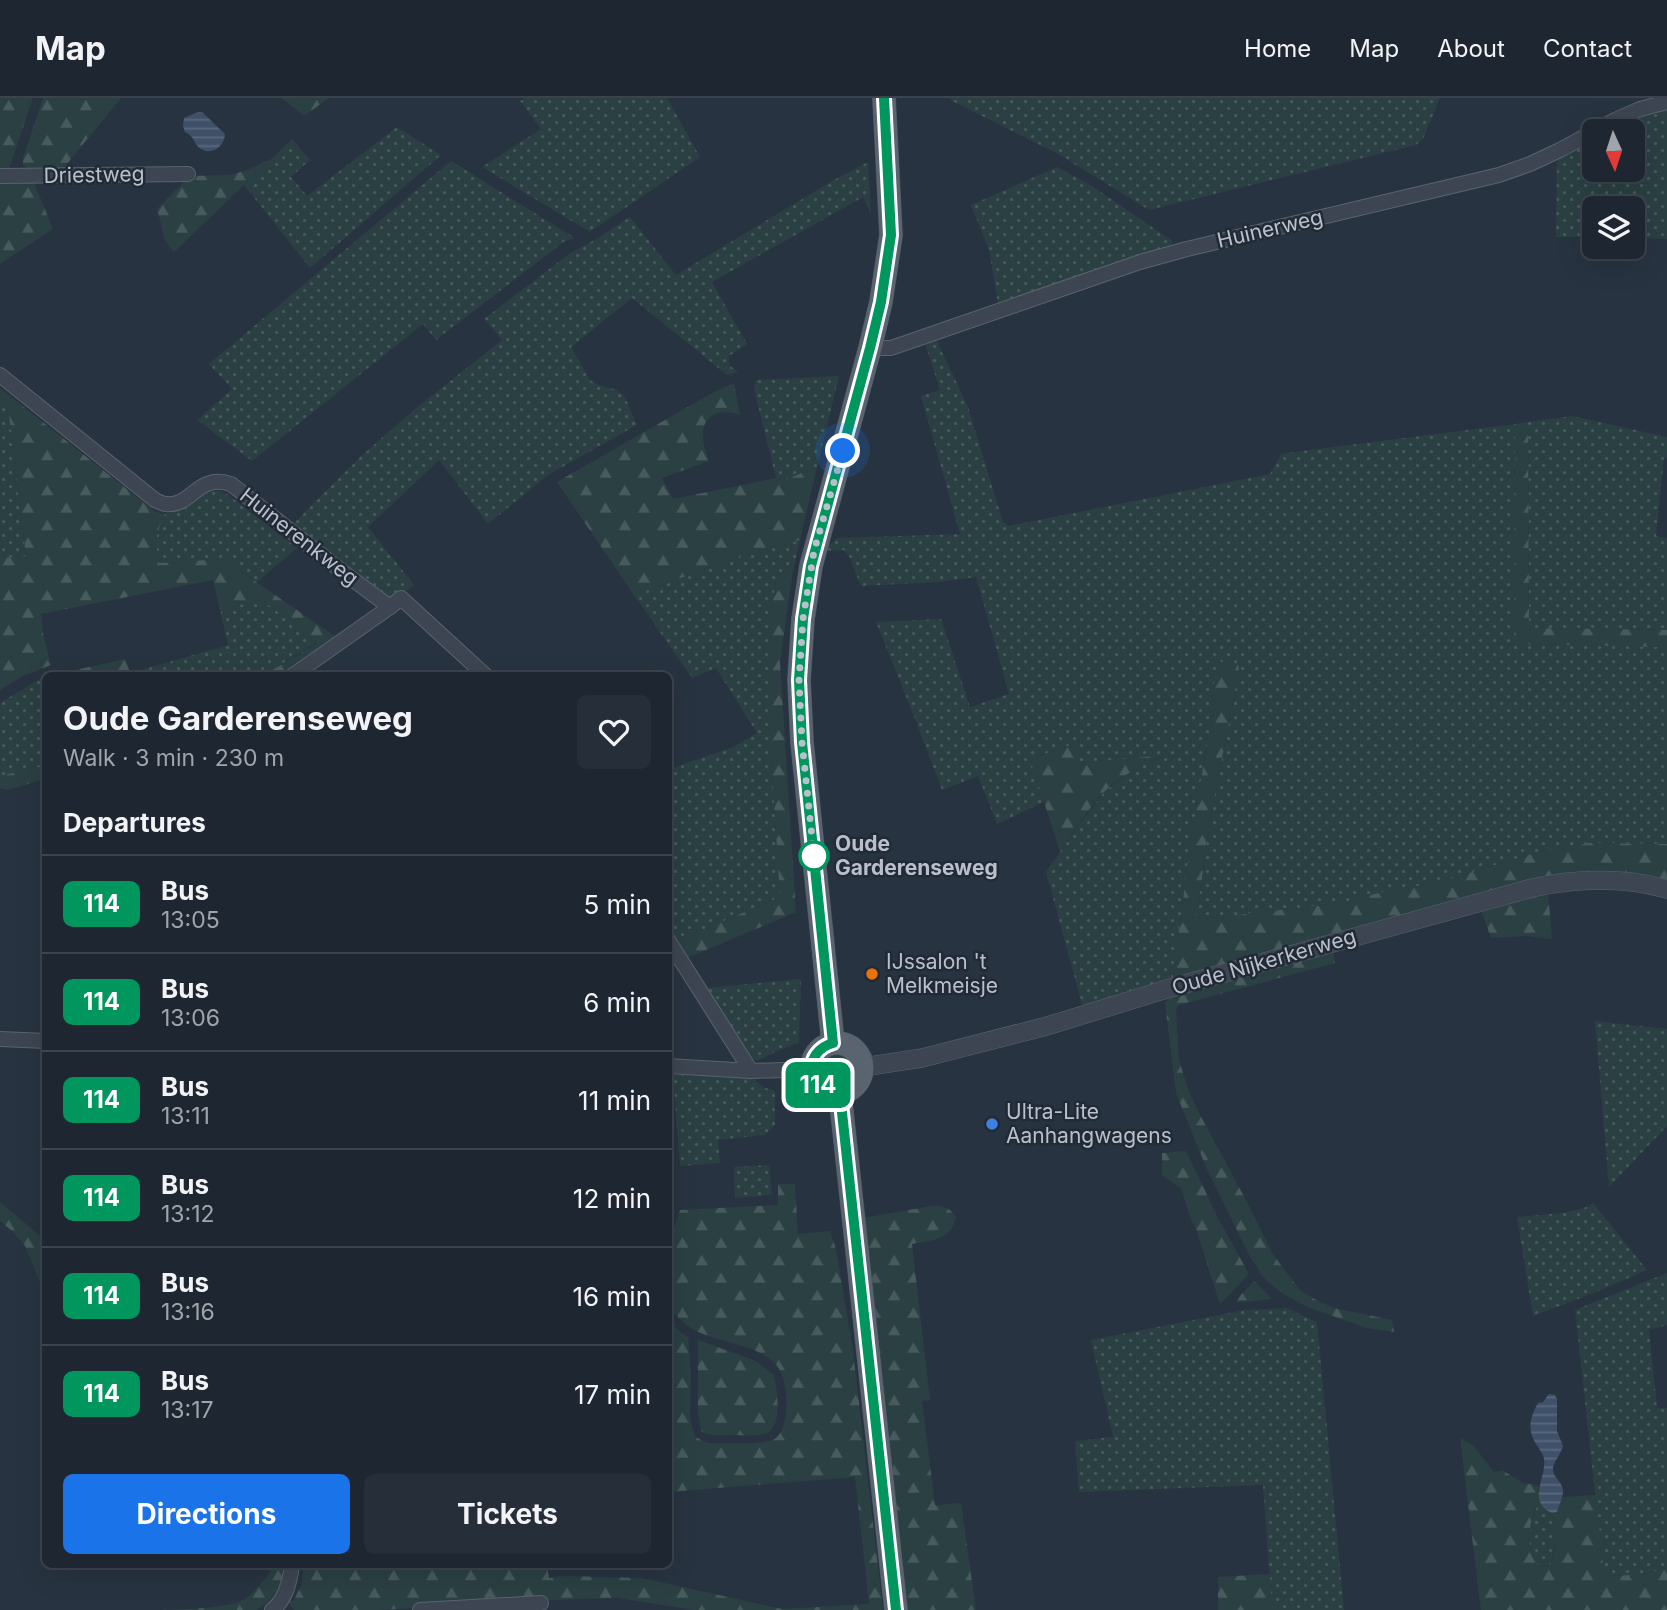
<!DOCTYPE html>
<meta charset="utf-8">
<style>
:root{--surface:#1e2631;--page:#262e39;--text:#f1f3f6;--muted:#a1a5ab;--line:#3c434d;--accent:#1a73e8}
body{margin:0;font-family:Inter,sans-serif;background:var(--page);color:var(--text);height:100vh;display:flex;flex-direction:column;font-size:26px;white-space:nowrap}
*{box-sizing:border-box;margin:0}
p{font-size:23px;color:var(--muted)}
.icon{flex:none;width:38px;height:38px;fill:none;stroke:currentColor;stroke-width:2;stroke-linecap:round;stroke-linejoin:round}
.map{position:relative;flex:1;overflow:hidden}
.sheet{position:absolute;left:42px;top:574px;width:630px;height:896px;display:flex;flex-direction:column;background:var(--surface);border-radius:10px;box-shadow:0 7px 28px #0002,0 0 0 2px var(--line)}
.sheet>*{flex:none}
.badge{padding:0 14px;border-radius:10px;font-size:24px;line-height:46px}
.needle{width:46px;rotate:177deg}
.buttons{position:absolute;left:1582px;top:21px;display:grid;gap:14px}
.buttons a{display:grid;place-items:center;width:63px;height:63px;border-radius:10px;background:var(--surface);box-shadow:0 7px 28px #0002,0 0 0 2px var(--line);font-size:35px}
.you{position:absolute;width:35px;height:35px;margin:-18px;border:5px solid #fff;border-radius:50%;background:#1a73e8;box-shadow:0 0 0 10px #1a73e833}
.map>.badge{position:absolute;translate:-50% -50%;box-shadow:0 0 0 4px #fff}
h2{padding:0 21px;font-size:26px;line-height:63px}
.round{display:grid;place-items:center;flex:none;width:74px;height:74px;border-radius:10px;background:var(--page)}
.head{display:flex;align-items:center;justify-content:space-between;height:119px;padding:0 21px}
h1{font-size:33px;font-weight:700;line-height:52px}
.primary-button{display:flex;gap:14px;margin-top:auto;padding:14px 21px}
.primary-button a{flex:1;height:80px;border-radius:10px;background:var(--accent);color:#fff;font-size:28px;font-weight:700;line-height:80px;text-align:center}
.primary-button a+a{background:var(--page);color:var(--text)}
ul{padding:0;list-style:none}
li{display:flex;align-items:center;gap:21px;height:98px;padding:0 21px;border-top:2px solid var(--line)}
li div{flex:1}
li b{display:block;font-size:26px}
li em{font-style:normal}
li .badge{min-width:77px;font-weight:700;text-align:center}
header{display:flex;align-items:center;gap:42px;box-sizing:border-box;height:98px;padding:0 35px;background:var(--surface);border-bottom:2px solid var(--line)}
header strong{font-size:33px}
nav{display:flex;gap:38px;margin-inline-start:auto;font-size:24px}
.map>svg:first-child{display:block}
.grass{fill:url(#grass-dots)}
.forest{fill:url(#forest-firs)}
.water{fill:url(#water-rules)}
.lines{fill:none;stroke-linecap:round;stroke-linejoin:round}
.minor-casing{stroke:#5a636e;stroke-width:16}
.tertiary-casing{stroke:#5a636e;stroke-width:19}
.primary-casing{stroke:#464e5a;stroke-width:24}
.minor{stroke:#3c4551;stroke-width:14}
.tertiary{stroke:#3c4551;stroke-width:18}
.primary{stroke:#5a6471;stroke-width:23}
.line-casing{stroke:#fff;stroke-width:16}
.line{stroke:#00965e;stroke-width:10}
.walk{stroke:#b9c0cb;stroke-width:7;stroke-dasharray:0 12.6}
.stop-dot{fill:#fff;stroke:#00965e;stroke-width:3.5}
.food-dot{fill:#e8710a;stroke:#212a36;stroke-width:2.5}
.shop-dot{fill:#3f7fe0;stroke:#212a36;stroke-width:2.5}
.labels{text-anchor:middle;stroke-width:5;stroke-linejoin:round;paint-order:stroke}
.street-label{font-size:21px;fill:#b9c0cb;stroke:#212a36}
.stop-label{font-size:21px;font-weight:bold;fill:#b9c0cb;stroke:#212a36;text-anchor:start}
.poi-label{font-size:21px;fill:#b9c0cb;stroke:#212a36;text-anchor:start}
</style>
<header>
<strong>Map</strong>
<nav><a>Home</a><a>Map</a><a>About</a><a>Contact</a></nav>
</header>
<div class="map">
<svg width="1667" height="1512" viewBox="0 0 1667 1512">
<defs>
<pattern id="grass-dots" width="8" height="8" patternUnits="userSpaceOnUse" patternTransform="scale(1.75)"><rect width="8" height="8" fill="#2a4042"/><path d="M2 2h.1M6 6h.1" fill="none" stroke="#475a5c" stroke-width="1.8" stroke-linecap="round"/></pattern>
<pattern id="forest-firs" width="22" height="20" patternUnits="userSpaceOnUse" patternTransform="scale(1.75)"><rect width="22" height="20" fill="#2a4042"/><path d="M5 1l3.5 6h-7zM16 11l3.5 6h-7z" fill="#475a5c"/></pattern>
<pattern id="water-rules" width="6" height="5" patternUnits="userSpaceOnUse" patternTransform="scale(1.75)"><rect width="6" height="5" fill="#3f5169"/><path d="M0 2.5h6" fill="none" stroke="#59687d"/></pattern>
</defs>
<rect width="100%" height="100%" fill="#283341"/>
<g class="grass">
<path d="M 525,0 L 667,0 L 700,59 L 590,134 L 482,69 L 541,31 L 520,3 Z"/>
<path d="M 950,0 L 1440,0 L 1423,41 L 1416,47 L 1149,112 L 1058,56 L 950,2 Z"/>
<path d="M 1667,7 L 1667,141 L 1633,140 L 1633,110 L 1594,110 L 1594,139 L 1556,139 L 1557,58 L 1594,38 L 1594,72 L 1633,72 L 1633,33 L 1603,33 Z"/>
<path d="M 397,29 L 441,57 L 310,170 L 244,87 L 292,41 L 310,62 L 291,79 L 307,98 Z"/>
<path d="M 451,63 L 575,140 L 565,143 L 436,242 L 423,226 L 252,363 L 197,322 L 232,291 L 209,266 Z"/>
<path d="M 868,64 L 871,116 L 863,99 L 712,184 L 747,246 L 729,258 L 729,267 L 738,274 L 727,277 L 632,200 L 571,249 L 590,282 L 598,287 L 617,292 L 625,299 L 637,327 L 548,377 L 488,426 L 439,362 L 368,429 L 414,487 L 390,505 L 291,428 L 359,360 L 415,311 L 502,242 L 484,221 L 569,156 L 596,141 L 630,119 L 676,177 L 832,83 Z"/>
<path d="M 1057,69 L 1092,88 L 1171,142 L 1172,144 L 1170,148 L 998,206 L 989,152 L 971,107 Z"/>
<path d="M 936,241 L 968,309 L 1003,424 L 1008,428 L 1270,376 L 1281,356 L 1294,354 L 1515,326 L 1514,546 L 1667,549 L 1667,746 L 1589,745 L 1538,754 L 1433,786 L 1390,792 L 1341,805 L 1202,821 L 1197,818 L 1209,727 L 1239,572 L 1218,563 L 1213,592 L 1212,617 L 1191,741 L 1172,885 L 1083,910 L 1046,774 L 1078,728 L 1104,694 L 1127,676 L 1146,665 L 1163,659 L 1080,665 L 1074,646 L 1030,661 L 1044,704 L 997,726 L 978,678 L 942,692 L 917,626 L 876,524 L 941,521 L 970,609 L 1009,596 L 976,479 L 939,484 L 861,488 L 848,456 L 844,452 L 822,453 L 837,440 L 960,436 L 921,298 L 940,292 L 925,245 Z"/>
<path d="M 839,278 L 817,369 L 787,381 L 776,380 L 754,291 L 756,282 Z"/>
<path d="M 0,301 L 8,308 L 26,459 L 0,460 Z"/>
<path d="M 1572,318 L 1667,339 L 1667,360 L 1664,360 L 1656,438 L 1667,440 L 1667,532 L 1536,530 L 1529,528 L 1528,324 Z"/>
<path d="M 211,392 L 219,393 L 227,396 L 297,450 L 257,484 L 223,461 L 159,465 C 154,444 156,435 165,416 L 175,413 Z"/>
<path d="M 800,442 L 793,473 L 777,477 L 769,523 L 769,626 L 780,799 L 675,844 L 668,833 L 669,671 L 733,649 L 757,635 L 716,570 L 692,580 L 634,497 L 736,460 Z"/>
<path d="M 262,502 L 319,543 L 264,577 L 131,578 L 130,575 L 228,547 L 220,511 Z"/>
<path d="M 45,579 L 45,668 L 8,676 L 0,682 L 0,605 L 35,584 Z"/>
<path d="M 801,881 L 799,945 L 777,953 L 757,963 L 751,959 L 706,890 Z"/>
<path d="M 1595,923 L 1667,931 L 1667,1028 L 1609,1089 Z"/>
<circle cx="837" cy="970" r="18"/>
<path d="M 673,977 L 752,979 L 763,989 L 775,993 L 775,1027 L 765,1037 L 718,1042 L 720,1065 L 680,1068 Z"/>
<path d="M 769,1067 L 772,1097 L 735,1100 L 734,1069 Z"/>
<path d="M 1593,1105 L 1647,1172 L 1594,1195 L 1533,1218 L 1517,1119 C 1536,1117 1580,1116 1593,1105 Z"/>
<path d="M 1667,1175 L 1667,1227 L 1649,1232 L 1657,1310 L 1667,1310 L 1667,1469 C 1647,1478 1626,1478 1604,1477 L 1575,1212 Z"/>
<path d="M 1287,1210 L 1317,1224 L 1344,1512 L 1272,1512 L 1263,1387 L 1079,1394 L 1075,1343 L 1113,1339 L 1091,1242 L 1245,1212 Z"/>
<path d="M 1540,1403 L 1545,1411 L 1552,1415 L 1556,1426 L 1557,1437 L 1551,1466 L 1541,1469 C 1521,1458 1531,1419 1540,1403 Z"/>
</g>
<g class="forest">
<path d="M 0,0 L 33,0 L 8,74 L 0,74 Z"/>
<path d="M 43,0 L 121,0 L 62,72 L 28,73 L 23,66 L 23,60 Z"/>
<path d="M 282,0 L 329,0 L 304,18 Z"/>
<path d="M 271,61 L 174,154 C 158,136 165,131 157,113 L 159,109 L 190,78 L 230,77 L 247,72 Z"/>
<path d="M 33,82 L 53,131 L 0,166 L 0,83 Z"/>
<path d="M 734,285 L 740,317 C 721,310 701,316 703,340 C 703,348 707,356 709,363 L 662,380 L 673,401 L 776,380 L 787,381 L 817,369 L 800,442 L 736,460 L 634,497 L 557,384 L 712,295 Z"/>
<path d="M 0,290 L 133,396 L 156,414 L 165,416 C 156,435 154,444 159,465 L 223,461 L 339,541 L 307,563 L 283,577 L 264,577 L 316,546 L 318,543 L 262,502 L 220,511 L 213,482 L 41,516 L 43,535 L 51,567 L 23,578 L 0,592 L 0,460 L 26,458 L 8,308 L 0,301 Z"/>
<path d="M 1528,324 L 1529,528 L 1536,530 L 1667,532 L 1667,549 L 1514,546 L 1515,326 Z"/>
<path d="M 793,473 L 780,564 L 796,814 L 685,861 L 675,844 L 780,799 L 769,626 L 769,523 L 777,477 Z"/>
<path d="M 125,561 L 131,577 L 53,577 Z"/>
<path d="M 1217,563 L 1238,567 L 1239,572 L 1209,727 L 1197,817 L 1202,821 L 1341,805 L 1390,792 L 1433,786 L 1538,754 L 1589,745 L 1667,746 L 1667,786 L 1603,778 L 1172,885 L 1191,741 L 1212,617 L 1213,592 Z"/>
<path d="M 1075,646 L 1081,665 L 1166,657 C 1144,666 1121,677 1104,694 C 1087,712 1074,734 1060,753 L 1030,661 Z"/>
<path d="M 45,668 L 45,681 L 8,692 L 0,690 L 0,682 L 8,676 Z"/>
<path d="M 1548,795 L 1552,841 L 1527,838 L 1491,840 L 1481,812 Z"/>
<path d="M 1333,853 L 1335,865 L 1179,907 L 1176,911 L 1179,962 L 1189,994 L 1199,1015 L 1246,1102 L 1272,1155 L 1299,1191 L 1316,1202 L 1334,1210 L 1392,1222 L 1394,1234 L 1367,1230 L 1307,1209 L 1282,1195 L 1268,1184 L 1262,1177 L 1249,1157 L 1206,1069 L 1176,995 L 1165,905 L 1171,896 Z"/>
<path d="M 1186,1053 L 1220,1124 L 1249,1176 L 1220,1206 L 1196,1131 L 1191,1121 L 1181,1090 L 1162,1077 L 1162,1055 Z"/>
<path d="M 778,1086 L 795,1086 L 798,1136 L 830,1133 L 836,1151 L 853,1253 L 883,1512 L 695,1512 L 618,1500 L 577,1501 L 378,1512 L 294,1512 L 288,1504 L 294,1502 L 302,1485 L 303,1467 L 547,1466 L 549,1480 L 567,1478 L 642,1480 L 782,1511 L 869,1506 L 855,1379 L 669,1394 L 669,1222 L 680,1234 L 688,1239 L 691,1277 L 690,1321 L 695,1338 C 699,1341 704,1344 709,1345 C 719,1346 766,1346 773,1342 C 792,1332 789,1282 777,1268 C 756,1241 701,1247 678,1219 C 675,1215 673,1216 672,1211 C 667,1200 667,1166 669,1153 C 670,1140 676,1125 680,1112 L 778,1107 Z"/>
<path d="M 0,1104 L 45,1142 L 45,1197 L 25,1148 L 13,1134 L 0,1123 Z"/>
<path d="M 932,1108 C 944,1108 949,1109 956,1119 C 951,1143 932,1142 912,1146 L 930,1302 L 922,1303 L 935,1407 L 961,1405 L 976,1512 L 907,1512 L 863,1120 Z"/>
<path d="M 1254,1183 L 1272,1201 L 1236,1205 L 1240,1198 Z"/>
<path d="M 698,1242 L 756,1263 L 774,1277 C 777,1291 783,1328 767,1335 C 757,1339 743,1337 733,1337 C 722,1337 711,1339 701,1333 L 698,1313 Z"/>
<path d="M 1460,1340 L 1473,1347 L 1494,1374 L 1502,1372 L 1523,1385 L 1539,1387 C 1538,1393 1540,1400 1539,1405 C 1538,1408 1535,1411 1534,1415 C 1528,1430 1526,1461 1541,1469 L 1551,1466 C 1556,1448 1559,1433 1552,1415 L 1557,1414 L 1560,1402 L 1563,1399 L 1596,1397 L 1604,1477 C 1626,1478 1647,1478 1667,1469 L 1667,1512 L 1481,1512 Z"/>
<path d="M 272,1467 L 286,1467 C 282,1488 275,1502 256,1512 L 162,1512 C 183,1511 228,1511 245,1501 C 251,1497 256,1490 261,1485 C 267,1479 271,1475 272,1467 Z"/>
<path d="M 1270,1476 L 1272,1512 L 1218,1512 L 1218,1479 Z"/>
</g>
<g class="water">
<path d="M 198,14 L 202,14 L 225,36 C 225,47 213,58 201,51 C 193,46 195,38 185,34 L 183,28 L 184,20 Z"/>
<path d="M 1549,1296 L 1555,1297 L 1557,1301 L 1557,1333 L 1563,1348 C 1561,1356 1554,1363 1553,1370 C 1552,1379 1562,1383 1563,1392 C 1564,1397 1559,1407 1557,1414 L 1552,1415 C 1526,1404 1547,1379 1544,1361 C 1543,1355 1539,1351 1536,1346 C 1527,1331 1530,1319 1538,1305 L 1543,1304 Z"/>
</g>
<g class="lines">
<defs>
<g id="minor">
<path d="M 0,78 L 188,76"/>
<path d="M 870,250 L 891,250 L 1140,164 L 1187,151 L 1499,77 L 1530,66 L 1560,52 L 1615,22 L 1640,11 L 1667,4"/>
<path d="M 0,277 L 155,402 C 159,404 163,406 166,406 C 192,409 197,375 231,386 L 344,475 L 390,509 L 401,500 L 486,578"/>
<path d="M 292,578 L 390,509"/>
<path d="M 668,842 L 751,973"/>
<path d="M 0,941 L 46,943"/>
<path d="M 668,968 L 751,973 L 812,971"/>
<path d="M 272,1512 C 286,1502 290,1483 292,1466"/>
<path d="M 420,1512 L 541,1505"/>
</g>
<path id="tertiary" d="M 863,969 L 922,960 L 1047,928 L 1167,891 L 1532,790 C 1575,780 1624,779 1667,791"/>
<g id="primary">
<circle cx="837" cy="970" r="25"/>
<path d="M 833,945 L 802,644 L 799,582 L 803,521 L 811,468 L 870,250 L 881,204 L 891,137 L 884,0"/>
<path d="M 840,996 L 896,1512"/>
</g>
</defs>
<use href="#minor" class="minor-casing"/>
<use href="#tertiary" class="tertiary-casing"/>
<use href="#primary" class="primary-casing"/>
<use href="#minor" class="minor"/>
<use href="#tertiary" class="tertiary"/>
<use href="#primary" class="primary"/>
</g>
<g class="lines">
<defs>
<path id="line" d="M 884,0 L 891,137 L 881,204 L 870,250 L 811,468 L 803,521 L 799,582 L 802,644 L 833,945 C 801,954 807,994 840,996 L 896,1512"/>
</defs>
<use href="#line" class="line-casing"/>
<use href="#line" class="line"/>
<path class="walk" d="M 814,758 L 802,644 L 799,582 L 803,521 L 814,453 L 843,353"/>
</g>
<circle class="stop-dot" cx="814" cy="758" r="14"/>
<circle class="food-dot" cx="872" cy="876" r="7"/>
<circle class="shop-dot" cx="992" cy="1026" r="7"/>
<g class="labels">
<g class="street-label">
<text transform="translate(94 77) rotate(-1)" y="7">Driestweg</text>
<text transform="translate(1270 131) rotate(-13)" y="7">Huinerweg</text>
<text transform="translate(299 439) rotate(38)" y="7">Huinerenkweg</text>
<text transform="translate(1264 864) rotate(-16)" y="7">Oude Nijkerkerweg</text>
</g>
<g class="stop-label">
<text x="835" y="753">Oude<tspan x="835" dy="24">Garderenseweg</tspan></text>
</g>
<g class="poi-label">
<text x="886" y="871">IJssalon 't<tspan x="886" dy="24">Melkmeisje</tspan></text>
<text x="1006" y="1021">Ultra-Lite<tspan x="1006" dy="24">Aanhangwagens</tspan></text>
</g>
</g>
</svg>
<div class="buttons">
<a><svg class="needle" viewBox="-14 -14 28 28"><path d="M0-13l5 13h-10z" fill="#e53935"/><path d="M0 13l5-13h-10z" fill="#a1a5ab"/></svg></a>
<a><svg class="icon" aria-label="layers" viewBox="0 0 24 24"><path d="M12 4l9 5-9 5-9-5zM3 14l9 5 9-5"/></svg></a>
</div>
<div class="you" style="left:843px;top:353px"></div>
<b class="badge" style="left:818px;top:987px;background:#00965e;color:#fff">114</b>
<section class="sheet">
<div class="head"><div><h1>Oude Garderenseweg</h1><p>Walk · 3 min · 230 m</p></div><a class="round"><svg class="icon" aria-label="heart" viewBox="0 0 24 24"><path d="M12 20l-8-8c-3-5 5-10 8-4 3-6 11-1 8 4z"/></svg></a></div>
<h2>Departures</h2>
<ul>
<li><span class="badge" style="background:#00965e;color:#fff">114</span><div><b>Bus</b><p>13:05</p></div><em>5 min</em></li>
<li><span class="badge" style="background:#00965e;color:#fff">114</span><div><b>Bus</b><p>13:06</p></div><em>6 min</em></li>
<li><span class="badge" style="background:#00965e;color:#fff">114</span><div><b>Bus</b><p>13:11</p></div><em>11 min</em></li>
<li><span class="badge" style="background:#00965e;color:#fff">114</span><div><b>Bus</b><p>13:12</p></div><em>12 min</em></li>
<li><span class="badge" style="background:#00965e;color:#fff">114</span><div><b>Bus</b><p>13:16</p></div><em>16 min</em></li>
<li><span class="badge" style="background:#00965e;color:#fff">114</span><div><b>Bus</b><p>13:17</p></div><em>17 min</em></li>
</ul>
<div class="primary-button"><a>Directions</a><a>Tickets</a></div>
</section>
</div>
